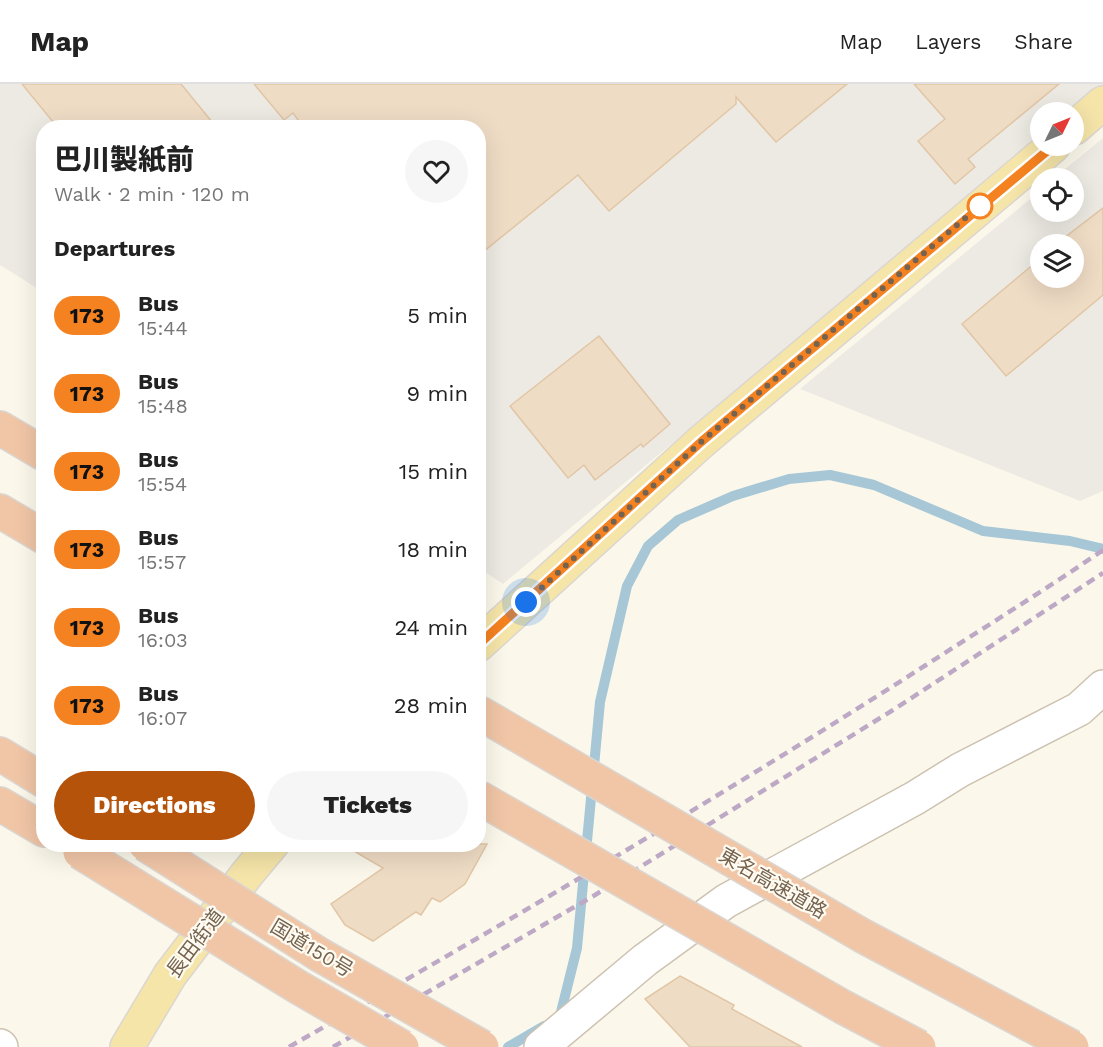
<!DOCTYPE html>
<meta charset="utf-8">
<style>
:root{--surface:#fff;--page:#f6f6f6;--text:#222;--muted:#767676;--line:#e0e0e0;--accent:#b45309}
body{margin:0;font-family:"Work Sans","Noto Sans JP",sans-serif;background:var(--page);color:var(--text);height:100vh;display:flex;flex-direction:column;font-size:22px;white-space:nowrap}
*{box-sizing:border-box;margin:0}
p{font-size:20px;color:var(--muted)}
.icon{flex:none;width:33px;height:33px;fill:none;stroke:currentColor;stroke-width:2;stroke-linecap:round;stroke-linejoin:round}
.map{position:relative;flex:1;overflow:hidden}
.sheet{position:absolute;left:36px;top:36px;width:450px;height:732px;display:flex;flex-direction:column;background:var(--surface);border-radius:24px;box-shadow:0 6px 24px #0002}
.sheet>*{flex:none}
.badge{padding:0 12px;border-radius:20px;font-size:21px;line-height:39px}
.needle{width:39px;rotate:47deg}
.buttons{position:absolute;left:1030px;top:18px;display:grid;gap:12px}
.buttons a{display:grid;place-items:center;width:54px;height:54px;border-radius:50%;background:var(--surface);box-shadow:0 6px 24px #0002;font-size:30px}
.you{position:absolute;width:30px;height:30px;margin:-15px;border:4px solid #fff;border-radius:50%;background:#1a73e8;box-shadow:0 0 0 9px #1a73e833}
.map>.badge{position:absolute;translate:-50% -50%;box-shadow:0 0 0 3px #fff}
h2{padding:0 18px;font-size:22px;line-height:54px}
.round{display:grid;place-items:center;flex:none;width:63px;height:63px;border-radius:32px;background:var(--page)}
.head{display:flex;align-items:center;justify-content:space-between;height:102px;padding:0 18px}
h1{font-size:28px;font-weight:800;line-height:45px}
.button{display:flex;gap:12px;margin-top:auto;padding:12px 18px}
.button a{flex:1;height:69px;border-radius:36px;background:var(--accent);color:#fff;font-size:24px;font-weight:800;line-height:69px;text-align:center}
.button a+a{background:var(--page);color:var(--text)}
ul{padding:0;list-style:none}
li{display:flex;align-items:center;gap:18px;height:78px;padding:0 18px}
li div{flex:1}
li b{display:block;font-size:22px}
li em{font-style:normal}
li .badge{min-width:66px;font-weight:700;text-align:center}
header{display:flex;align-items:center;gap:36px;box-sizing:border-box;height:84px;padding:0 30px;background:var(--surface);border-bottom:2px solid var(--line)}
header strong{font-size:28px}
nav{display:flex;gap:33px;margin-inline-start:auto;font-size:21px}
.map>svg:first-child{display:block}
.industrial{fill:#edeae3;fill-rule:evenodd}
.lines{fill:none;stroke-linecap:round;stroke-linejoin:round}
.stream{stroke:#a7c7d6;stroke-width:10}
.building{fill:#efdcc5;stroke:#e1c6a6;stroke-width:1.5}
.minor-casing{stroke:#cdc2b1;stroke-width:36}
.major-casing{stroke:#dbd6d1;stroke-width:36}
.highway-casing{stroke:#dbd6d1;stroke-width:36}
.minor{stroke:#fff;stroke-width:33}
.major{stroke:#f5e5a9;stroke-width:33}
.highway{stroke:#f1c6a7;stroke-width:33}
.rail{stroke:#bda9c6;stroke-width:4.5;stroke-dasharray:9 6;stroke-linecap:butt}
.highway-bridge-casing{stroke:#dbd6d1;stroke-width:36;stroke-linecap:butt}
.highway-bridge{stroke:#f1c6a7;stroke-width:33}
.line-casing{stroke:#fff;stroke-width:14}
.line{stroke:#f58220;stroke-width:9}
.walk{stroke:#76634f;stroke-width:6;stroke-dasharray:0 10.8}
.stop-dot{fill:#fff;stroke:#f58220;stroke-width:3}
.labels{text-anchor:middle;stroke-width:4.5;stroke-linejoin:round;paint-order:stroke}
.street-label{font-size:20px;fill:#76634f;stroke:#fefbf2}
</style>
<header>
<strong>Map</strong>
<nav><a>Map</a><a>Layers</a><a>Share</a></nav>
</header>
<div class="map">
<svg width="1103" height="963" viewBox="0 0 1103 963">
<rect width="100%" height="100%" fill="#fbf8eb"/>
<g class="industrial">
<path d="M 0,0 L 1103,0 L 1103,2 L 1071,28 L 1041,28 L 1041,53 L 503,500 L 479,484 L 478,44 L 44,44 L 43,208 L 0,181 Z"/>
<path d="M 1103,54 L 1103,407 L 1080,417 L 800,305 L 1041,106 L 1041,128 L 1074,128 L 1074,94 L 1054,94 ZM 1041,160 L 1074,160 L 1074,194 L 1041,194 Z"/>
</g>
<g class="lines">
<g class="stream">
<path d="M 557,934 L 560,932 L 577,864 L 600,618 L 627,502 L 648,462 L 678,436 L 733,412 L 789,395 L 830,391 L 874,401 L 983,447 L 1070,457 L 1103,465"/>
<path d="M 508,963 L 544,942"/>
</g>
</g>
<g class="building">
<path d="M 22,0 L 181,0 L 217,44 L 58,44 Z"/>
<path d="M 254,0 L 847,0 L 776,58 L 736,13 L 736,20 L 609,127 L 578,91 L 478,172 L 478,44 L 304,44 L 293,29 L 284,36 Z"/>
<path d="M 914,0 L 1059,0 L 968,75 L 975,83 L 955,100 L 918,57 L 945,35 Z"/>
<path d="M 1103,124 L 1103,211 L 1006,292 L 962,240 L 1041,174 L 1041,194 L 1074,194 L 1074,160 L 1056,160 Z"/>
<path d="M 599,252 L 670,340 L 643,363 L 641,360 L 595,396 L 584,381 L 568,394 L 510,322 Z"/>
<path d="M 342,760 L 487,760 L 465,800 L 440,818 L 432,814 L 421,831 L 416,828 L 373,857 L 345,841 L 331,820 L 383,784 Z"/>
<path d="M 680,892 L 734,921 L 732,925 L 802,963 L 690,963 L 645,915 Z"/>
</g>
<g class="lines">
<defs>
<g id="minor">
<path d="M 0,962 L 1,963"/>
<path d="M 541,963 L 645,876 L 726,817 L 915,714 L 960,686 L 1079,625 L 1103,603"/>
</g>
<g id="major">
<path d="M 1074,44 L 1103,19"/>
<path d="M 478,561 L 701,358 L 1053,62"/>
<path d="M 127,963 L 170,891 L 247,790 L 272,760"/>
</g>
<g id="highway">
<path d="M 0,344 L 44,370"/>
<path d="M 0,427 L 44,453"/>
<path d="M 0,670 L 44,697"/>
<path d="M 0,720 L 44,746"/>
</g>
</defs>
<use href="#minor" class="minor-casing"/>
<use href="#major" class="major-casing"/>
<use href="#highway" class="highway-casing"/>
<use href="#minor" class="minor"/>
<use href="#major" class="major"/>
<use href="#highway" class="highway"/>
<g class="rail">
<path d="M 289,963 C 504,840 717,715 926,581 C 985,543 1045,506 1103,466"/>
<path d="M 333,963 L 595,811 L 893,626 L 1103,489"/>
</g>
<defs>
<g id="highway-bridge">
<path d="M 478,628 L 863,852 L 1072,963"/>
<path d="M 478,713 L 843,923 L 919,963"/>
<path d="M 145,760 L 320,871 L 482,963"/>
<path d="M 80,768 L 298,903 L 402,963"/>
</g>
</defs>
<use href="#highway-bridge" class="highway-bridge-casing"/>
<use href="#highway-bridge" class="highway-bridge"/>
</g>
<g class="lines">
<defs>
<path id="line" d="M 478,561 L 701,358 L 1053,62"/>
</defs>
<use href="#line" class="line-casing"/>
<use href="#line" class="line"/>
<path class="walk" d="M 526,518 L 701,358 L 982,120 L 980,122"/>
</g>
<circle class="stop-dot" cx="980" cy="122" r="12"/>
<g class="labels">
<g class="street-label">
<text transform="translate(773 799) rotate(30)" y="7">東名高速道路</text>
<text transform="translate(195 859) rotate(-53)" y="7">長田街道</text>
<text transform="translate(312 864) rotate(31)" y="7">国道150号</text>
</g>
</g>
</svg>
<div class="buttons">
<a><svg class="needle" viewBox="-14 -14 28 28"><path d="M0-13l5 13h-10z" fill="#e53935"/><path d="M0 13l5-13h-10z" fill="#767676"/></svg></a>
<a><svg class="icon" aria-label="locate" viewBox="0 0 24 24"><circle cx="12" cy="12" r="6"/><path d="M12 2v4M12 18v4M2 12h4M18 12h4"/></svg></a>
<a><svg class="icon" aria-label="layers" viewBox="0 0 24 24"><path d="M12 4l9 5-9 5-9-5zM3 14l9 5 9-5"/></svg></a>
</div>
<div class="you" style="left:526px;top:518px"></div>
<section class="sheet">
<div class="head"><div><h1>巴川製紙前</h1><p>Walk · 2 min · 120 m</p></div><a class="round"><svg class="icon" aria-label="heart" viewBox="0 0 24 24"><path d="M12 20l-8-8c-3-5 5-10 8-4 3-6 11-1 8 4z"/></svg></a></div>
<h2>Departures</h2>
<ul>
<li><span class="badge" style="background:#f58220;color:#111">173</span><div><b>Bus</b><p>15:44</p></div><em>5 min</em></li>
<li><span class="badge" style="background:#f58220;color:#111">173</span><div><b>Bus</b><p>15:48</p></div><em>9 min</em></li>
<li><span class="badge" style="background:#f58220;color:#111">173</span><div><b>Bus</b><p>15:54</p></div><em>15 min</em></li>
<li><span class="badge" style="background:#f58220;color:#111">173</span><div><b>Bus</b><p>15:57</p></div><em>18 min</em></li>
<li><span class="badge" style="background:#f58220;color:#111">173</span><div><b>Bus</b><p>16:03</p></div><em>24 min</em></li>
<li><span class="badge" style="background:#f58220;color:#111">173</span><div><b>Bus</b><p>16:07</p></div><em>28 min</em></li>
</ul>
<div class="button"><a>Directions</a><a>Tickets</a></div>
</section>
</div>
